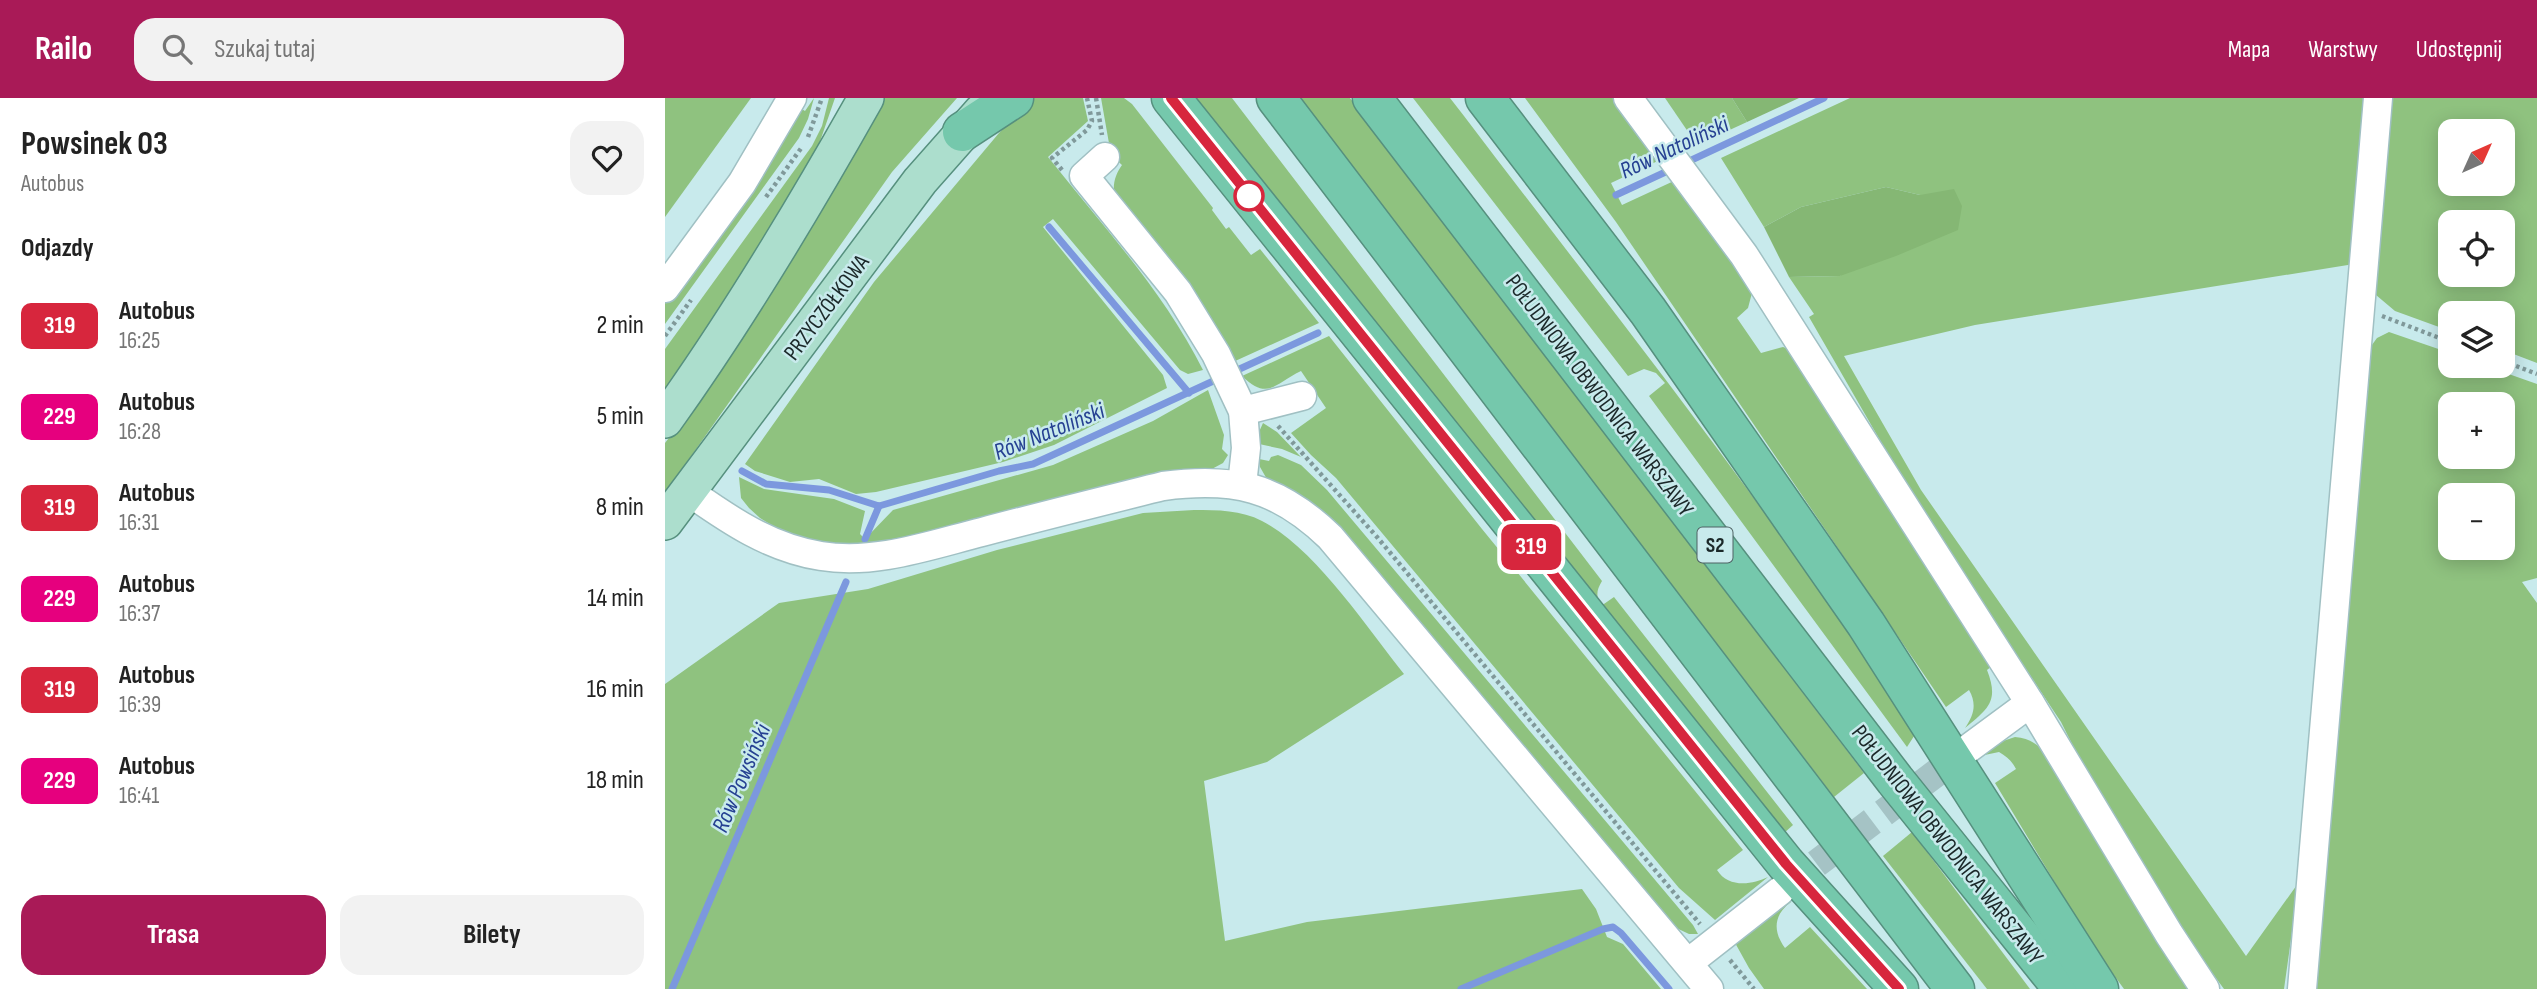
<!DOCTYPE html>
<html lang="pl">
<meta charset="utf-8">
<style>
:root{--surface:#fff;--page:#f2f2f2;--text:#222;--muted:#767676;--accent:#a91a57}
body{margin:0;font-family:"Sofia Sans Condensed",sans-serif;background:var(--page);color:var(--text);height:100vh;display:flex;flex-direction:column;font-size:26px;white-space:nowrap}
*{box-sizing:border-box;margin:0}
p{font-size:23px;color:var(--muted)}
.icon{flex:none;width:38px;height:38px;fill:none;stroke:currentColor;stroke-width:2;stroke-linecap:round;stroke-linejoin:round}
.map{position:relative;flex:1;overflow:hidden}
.sheet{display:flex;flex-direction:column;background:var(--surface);width:665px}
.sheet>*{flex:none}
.badge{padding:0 14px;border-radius:10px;font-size:24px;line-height:46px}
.needle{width:46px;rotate:45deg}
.buttons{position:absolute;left:1773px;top:21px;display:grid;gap:14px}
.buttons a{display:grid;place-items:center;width:77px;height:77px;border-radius:14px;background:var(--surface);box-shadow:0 4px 18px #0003;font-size:35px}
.map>.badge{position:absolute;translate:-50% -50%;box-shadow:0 0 0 4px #fff}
h2{padding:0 21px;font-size:26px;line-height:63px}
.round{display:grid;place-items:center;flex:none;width:74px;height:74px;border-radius:21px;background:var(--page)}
.headline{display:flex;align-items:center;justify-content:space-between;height:119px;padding:0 21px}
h1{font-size:33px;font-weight:700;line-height:52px}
.button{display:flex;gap:14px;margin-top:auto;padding:14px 21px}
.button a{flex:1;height:80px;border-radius:21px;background:var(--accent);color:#fff;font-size:28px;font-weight:700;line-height:80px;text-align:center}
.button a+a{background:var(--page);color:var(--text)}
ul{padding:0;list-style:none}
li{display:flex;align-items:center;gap:21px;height:91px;padding:0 21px}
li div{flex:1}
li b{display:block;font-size:26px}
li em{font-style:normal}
li .badge{min-width:77px;font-weight:700;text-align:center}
header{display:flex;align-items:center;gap:42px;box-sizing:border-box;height:98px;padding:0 35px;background:var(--accent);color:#fff}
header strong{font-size:33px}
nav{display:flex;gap:38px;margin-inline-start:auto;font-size:24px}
.search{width:490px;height:63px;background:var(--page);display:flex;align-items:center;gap:18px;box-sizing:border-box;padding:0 24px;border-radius:21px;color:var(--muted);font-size:26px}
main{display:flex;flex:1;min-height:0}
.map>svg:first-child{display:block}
.green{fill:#8fc27f;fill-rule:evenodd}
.forest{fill:#85b774}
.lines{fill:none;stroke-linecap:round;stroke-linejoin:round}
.stream{stroke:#7c98de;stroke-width:7}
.minor-tunnel{stroke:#a5c3c5;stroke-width:28;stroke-dasharray:28 14;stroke-linecap:butt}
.minor-casing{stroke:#a0c0c3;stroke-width:31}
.major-casing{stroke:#56907e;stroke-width:38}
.highway-casing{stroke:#56907e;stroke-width:41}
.path{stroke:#80999a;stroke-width:4.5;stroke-dasharray:3.5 3.5;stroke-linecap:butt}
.minor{stroke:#fff;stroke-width:28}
.major{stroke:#acdecd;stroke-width:35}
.highway{stroke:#75c8ac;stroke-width:38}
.line-casing{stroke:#fff;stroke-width:16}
.line{stroke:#d7263d;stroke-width:10}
.stop-dot{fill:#fff;stroke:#d7263d;stroke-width:3.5}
.labels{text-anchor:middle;stroke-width:5;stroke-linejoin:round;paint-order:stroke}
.shield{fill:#c8eaec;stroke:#4f6264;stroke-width:2}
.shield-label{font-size:21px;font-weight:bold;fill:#1b2829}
.street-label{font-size:23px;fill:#1b2829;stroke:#c8eaec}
.water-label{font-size:24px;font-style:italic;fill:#264192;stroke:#c8eaec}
</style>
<header>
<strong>Railo</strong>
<div class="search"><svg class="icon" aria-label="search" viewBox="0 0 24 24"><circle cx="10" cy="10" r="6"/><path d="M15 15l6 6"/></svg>Szukaj tutaj</div>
<nav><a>Mapa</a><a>Warstwy</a><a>Udostępnij</a></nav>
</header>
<main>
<section class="sheet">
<div class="headline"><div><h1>Powsinek 03</h1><p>Autobus</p></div><a class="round"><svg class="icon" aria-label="heart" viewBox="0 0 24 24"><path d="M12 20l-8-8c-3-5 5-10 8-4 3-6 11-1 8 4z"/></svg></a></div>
<h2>Odjazdy</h2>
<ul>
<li><span class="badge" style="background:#d7263d;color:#fff">319</span><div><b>Autobus</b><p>16:25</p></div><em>2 min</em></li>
<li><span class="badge" style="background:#e6007e;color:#fff">229</span><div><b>Autobus</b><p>16:28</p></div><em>5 min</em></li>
<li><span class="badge" style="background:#d7263d;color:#fff">319</span><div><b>Autobus</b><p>16:31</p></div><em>8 min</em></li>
<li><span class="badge" style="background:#e6007e;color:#fff">229</span><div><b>Autobus</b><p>16:37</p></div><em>14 min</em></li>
<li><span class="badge" style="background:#d7263d;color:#fff">319</span><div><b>Autobus</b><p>16:39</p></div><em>16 min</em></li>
<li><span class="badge" style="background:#e6007e;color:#fff">229</span><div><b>Autobus</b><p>16:41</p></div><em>18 min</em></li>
</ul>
<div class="button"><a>Trasa</a><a>Bilety</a></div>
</section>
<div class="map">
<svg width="1872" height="891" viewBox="0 0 1872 891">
<rect width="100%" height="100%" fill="#c8eaec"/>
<g class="green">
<path d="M 0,0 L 86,0 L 0,119 Z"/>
<path d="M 149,0 L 143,21 L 134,40 L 0,226 L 0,205 L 67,113 L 132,8 L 140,13 Z"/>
<path d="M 164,0 L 170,0 L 152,52 L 79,177 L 0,293 L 0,251 L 147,48 L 157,28 Z"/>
<path d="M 219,0 L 292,0 L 227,74 L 0,395 L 0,345 L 35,299 L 104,198 Z"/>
<path d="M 369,0 L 418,0 L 423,23 L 383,59 C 437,127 499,194 538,272 L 523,276 L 515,272 L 388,121 L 378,129 L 498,277 L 502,290 L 389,347 L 338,364 L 211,394 L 191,396 L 154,381 L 125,384 L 90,373 L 80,366 L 209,184 L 334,35 Z"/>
<path d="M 436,0 L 459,0 L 467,6 L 548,110 L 547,112 L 561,131 L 564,129 L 586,157 L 595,151 L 654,225 L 568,264 L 450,99 C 447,87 450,77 457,67 L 447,58 L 445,51 Z"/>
<path d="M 529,0 L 567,0 L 937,483 C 931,493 931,498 936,508 L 949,499 L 1128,727 L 1118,736 Z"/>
<path d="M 635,0 L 685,0 L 1199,675 L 1169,699 Z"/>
<path d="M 748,0 L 785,0 L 799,18 C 953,221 1113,420 1251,635 L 1242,649 L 984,298 L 1000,285 L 991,275 L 979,271 L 963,278 Z"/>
<path d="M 860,0 L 951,0 L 997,61 L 946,85 L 957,107 L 1011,82 L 1088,191 L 1083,210 L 1072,220 L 1096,255 L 1118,249 L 1132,254 L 1327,568 L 1322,572 C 1334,603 1324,610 1300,630 C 1309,617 1312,606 1304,592 L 1281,609 L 951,124 Z"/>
<path d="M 1000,0 L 1067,0 L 1082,24 L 1032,47 Z"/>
<path d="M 1185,0 L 1700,0 L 1689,166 L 1310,227 L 1179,258 L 1256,392 L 1581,858 L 1634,784 L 1619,891 L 1559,891 L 1523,842 L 1409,650 L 1396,624 L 1254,410 L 1144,219 L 1149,216 L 1124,179 L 1175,178 L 1255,97 L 1221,89 L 1136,109 L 1099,129 L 1056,60 Z"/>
<path d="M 1721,0 L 1872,0 L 1872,265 L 1838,252 L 1838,215 L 1785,215 L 1785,233 L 1730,213 L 1711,197 L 1706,179 ZM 1785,33 L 1838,33 L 1838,86 L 1785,86 ZM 1785,124 L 1838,124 L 1838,177 L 1785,177 Z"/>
<path d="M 1724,234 L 1785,255 L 1785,268 L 1821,268 L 1872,286 L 1872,480 L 1857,484 L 1872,505 L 1872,891 L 1648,891 L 1704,251 L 1712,240 ZM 1785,306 L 1838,306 L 1838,359 L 1785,359 ZM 1785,397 L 1838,397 L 1838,450 L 1785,450 Z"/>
<path d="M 664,238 L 817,431 L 1078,752 L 1052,772 C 1063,790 1087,787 1103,779 L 1050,822 L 1014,790 L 671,380 L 646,357 L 626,335 L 661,310 L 636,273 C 609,286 603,303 577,278 Z"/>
<path d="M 543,292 L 559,337 L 557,351 L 563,357 L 558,365 L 545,372 L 208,446 L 152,447 L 121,436 L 95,420 L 84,410 L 76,400 L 74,379 L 99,391 L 169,401 L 200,413 L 195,436 L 200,441 L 228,412 L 388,367 L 488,323 Z"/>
<path d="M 598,325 L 612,334 L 636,359 L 617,351 L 594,346 L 594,334 Z"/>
<path d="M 613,357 L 636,367 L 662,392 L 1028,827 L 1033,836 L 1024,836 L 1005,827 L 603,383 L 595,369 L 594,361 L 604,363 L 606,359 Z"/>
<path d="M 529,412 C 553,412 576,412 597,423 C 651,451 701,529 739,576 L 602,664 L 539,683 L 560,843 L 642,824 L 917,791 L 931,811 L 942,839 L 958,846 L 996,891 L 0,891 L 0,586 L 114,505 L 203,491 L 332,452 L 478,415 Z"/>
<path d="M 1350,639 C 1371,641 1378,652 1390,668 L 1494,846 L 1526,891 L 1459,891 L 1430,851 L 1330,685 L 1351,671 C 1347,663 1342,659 1334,654 L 1310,659 L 1329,646 Z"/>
<path d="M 1247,734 L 1365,891 L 1322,891 L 1218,758 Z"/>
<path d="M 1123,801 L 1126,804 C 1108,817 1108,834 1120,850 L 1145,829 L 1202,891 L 1099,891 L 1084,870 L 1069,843 Z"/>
</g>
<g class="forest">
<path d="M 1067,0 L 1134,0 L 1082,24 Z"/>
<path d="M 1221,89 L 1255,97 L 1289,91 L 1297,108 L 1293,132 L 1231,158 L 1175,178 L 1124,179 L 1099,129 L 1136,109 Z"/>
</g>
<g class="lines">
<g class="stream">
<path d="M 1018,66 L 1159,0"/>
<path d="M 951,97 L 1007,71"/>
<path d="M 384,129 L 524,295"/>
<path d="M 568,274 L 653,235"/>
<path d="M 77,373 L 101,386 L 164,392 L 214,408 L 334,373 L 368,366 L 557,279"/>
<path d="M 200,441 L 214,408"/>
<path d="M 7,891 L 181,484"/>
<path d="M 796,891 L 938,831 L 948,829 L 956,835 L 1004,891"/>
</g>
<path class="minor-tunnel" d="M 1118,791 L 1303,651"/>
<defs>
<g id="minor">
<path d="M 963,0 L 1079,157 L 1365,605 L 1504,836 L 1540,891"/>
<path d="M 440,59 L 419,78 L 513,194 L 551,256 L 578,313 L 581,350 L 577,387"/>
<path d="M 0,190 L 77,85 L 127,0"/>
<path d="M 578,313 L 637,298"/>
<path d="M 23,393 C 64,422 105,450 156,458 C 210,467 265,447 317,434 C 377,418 438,403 498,388 C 569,379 612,388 665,439 L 1044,891"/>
<path d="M 1304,650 L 1365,605"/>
<path d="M 1023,865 L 1115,793"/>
<path d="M 1637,891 L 1713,0"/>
</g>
<g id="major">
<path d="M 0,322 C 74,219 139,110 201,0"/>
<path d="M 0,424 L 255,83 L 316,14"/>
</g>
<g id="highway">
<path d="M 506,0 L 1121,766 L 1234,891"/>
<path d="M 611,0 L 1290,891"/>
<path d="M 707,0 L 1230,682 L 1398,891"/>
<path d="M 820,0 L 983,213 L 1201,526 L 1434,891"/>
<path d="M 297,34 L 349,0"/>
</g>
</defs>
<use href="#minor" class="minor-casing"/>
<use href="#major" class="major-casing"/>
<use href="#highway" class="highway-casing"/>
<g class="path">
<path d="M 431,0 L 437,37"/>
<path d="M 143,39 L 157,0"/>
<path d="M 397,72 L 387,60 L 422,32 L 427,23 L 422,0"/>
<path d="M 101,99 L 137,49"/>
<path d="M 1717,218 L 1785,244"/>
<path d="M 0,238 L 26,202"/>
<path d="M 1838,263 L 1872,276"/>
<path d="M 613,328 L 712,439 L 1035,826"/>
<path d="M 1065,862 L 1089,891"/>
</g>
<use href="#minor" class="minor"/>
<use href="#major" class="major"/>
<use href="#highway" class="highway"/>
</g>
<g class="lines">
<defs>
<path id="line" d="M 506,0 L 1121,766 L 1234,891"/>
</defs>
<use href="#line" class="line-casing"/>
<use href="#line" class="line"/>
</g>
<circle class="stop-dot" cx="584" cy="98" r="14"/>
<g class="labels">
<rect class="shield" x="1032.5" y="429.5" width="35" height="35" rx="5"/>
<g class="shield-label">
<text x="1050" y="454">S2</text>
</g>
<g class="street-label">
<text transform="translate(161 209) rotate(-53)" y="8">PRZYCZÓŁKOWA</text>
<text transform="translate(935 297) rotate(53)" y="8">POŁUDNIOWA OBWODNICA WARSZAWY</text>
<text transform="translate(1283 746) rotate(52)" y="8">POŁUDNIOWA OBWODNICA WARSZAWY</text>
</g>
<g class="water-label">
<text transform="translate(1009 49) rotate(-25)" y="8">Rów Natoliński</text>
<text transform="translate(384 333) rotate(-22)" y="8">Rów Natoliński</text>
<text transform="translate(76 680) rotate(-67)" y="8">Rów Powsiński</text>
</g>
</g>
</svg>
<div class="buttons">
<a><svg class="needle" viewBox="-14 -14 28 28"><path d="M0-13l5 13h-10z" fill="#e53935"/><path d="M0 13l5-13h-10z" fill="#767676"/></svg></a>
<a><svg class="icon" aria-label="locate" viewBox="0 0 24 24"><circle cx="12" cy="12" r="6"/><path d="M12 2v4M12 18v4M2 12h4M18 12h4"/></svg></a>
<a><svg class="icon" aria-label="layers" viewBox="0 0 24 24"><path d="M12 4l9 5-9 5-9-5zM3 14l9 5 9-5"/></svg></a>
<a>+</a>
<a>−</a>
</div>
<b class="badge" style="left:866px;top:449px;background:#d7263d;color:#fff">319</b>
</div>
</main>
